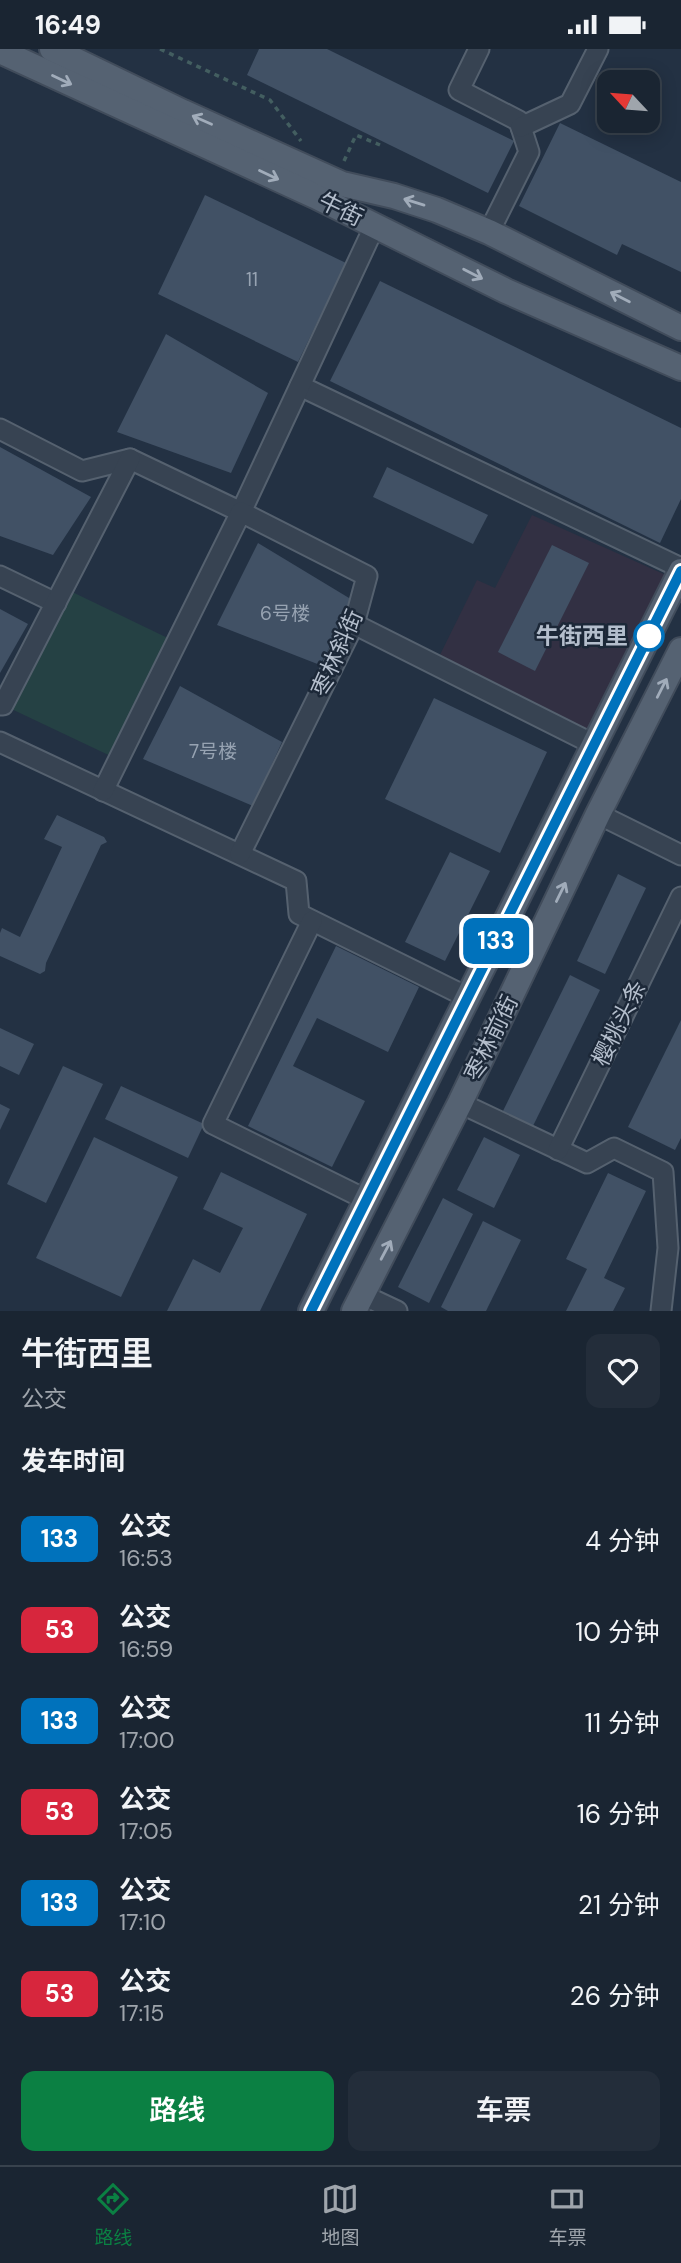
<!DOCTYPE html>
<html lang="zh">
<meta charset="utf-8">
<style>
:root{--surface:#1a2532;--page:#232d3a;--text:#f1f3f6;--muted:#9fa5ac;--line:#38424d;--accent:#0b8043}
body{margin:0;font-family:"DM Sans","Noto Sans SC",sans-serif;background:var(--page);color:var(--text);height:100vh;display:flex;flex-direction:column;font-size:26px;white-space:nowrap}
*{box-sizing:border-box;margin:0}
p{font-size:23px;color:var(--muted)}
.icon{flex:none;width:38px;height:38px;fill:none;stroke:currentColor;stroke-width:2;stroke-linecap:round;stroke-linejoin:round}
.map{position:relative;height:1262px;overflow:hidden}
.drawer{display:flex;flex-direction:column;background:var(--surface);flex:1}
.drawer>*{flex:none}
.badge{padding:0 14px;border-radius:10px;font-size:24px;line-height:46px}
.needle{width:46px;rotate:296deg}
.buttons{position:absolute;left:597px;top:21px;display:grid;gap:14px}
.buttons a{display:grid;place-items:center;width:63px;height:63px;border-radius:14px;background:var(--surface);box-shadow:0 4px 18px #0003,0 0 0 2px var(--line);font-size:35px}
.map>.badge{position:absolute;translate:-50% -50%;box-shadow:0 0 0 4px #fff}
h2{padding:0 21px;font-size:26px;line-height:63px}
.round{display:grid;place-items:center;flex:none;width:74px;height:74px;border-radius:14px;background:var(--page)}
.summary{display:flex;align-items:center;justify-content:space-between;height:119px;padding:0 21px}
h1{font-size:33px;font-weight:600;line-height:52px}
.primary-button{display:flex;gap:14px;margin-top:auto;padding:14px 21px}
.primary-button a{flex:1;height:80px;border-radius:14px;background:var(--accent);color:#fff;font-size:28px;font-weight:600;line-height:80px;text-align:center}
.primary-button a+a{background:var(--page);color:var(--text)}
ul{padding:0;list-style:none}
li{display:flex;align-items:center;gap:21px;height:91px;padding:0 21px}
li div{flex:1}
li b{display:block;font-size:26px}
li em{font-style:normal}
li .badge{min-width:77px;font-weight:700;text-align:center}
.status{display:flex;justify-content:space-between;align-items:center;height:49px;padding:0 35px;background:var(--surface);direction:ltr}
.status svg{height:19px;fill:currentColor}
.tab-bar{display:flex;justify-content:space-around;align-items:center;height:98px;border-top:2px solid var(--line);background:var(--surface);font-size:19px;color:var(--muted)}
.tab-bar a{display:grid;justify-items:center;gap:4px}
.tab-bar .active{color:var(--accent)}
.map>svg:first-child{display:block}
.medical{fill:#323043}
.green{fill:#254144}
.building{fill:#415165}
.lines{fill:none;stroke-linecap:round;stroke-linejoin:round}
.minor-casing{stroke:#55616f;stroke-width:23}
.major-casing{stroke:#414c5b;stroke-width:28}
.path{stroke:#435e60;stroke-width:3.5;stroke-dasharray:5 5;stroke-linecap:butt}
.minor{stroke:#374352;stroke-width:19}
.major{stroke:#556272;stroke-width:24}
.oneway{stroke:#a1acba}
.line-casing{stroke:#fff;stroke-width:16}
.line{stroke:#0072bc;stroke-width:10}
.stop-dot{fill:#fff;stroke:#0072bc;stroke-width:3.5}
.labels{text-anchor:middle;stroke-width:5;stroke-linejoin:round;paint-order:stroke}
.number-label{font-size:19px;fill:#97a3b2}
.street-label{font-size:23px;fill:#b4becc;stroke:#1c2838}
.stop-label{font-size:23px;font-weight:bold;fill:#b4becc;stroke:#1c2838;text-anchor:end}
</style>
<div class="status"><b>16:49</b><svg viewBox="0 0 49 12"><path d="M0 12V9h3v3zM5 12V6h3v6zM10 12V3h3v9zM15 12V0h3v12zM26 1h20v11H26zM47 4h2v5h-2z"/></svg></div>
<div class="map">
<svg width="681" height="1262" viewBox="0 0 681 1262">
<rect width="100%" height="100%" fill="#233143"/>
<path class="medical" d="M 532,466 L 677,531 L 595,696 L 435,616 L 477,531 L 495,539 Z"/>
<path class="green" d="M 64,539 L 176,593 L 119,711 L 3,656 Z"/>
<g class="building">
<path d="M 259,0 L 327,0 L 514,92 L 488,144 L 247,26 Z"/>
<path d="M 560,74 L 681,133 L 681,223 L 622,195 L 617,206 L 519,157 Z"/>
<path d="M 205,146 L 346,214 L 298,313 L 158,245 Z"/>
<path d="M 380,232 L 681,379 L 681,450 L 660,494 L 330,332 Z"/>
<path d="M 166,285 L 268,344 L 231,424 L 117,383 Z"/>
<path d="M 0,398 L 91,448 L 53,506 L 0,487 Z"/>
<path d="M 387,418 L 488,466 L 473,495 L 373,448 Z"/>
<path d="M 258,494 L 354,552 L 320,616 L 217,576 Z"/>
<path d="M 552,496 L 589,514 L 535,622 L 498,603 Z"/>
<path d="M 0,560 L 28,575 L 0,624 Z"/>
<path d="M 180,637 L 282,693 L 253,757 L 143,710 Z"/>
<path d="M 434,649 L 547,703 L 500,804 L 385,750 Z"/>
<path d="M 57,766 L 104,788 L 107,793 L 101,796 L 46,914 L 45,922 L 40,925 L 0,907 L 0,884 L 2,879 L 20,888 L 62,798 L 44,790 Z"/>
<path d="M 450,803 L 490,822 L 445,912 L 405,893 Z"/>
<path d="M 618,825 L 646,839 L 605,925 L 577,912 Z"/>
<path d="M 336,897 L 419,938 L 388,1003 L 317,969 L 293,1017 L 365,1052 L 332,1118 L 248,1077 Z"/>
<path d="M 570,926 L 600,941 L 531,1081 L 501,1066 Z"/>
<path d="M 681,971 L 681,1089 L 675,1101 L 628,1078 Z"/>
<path d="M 0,979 L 34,995 L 19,1026 L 0,1017 Z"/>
<path d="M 63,1017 L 103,1035 L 46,1154 L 7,1135 Z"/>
<path d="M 121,1037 L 204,1075 L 188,1109 L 105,1070 Z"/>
<path d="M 0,1055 L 10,1060 L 0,1081 Z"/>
<path d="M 94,1088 L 178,1128 L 121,1248 L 36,1209 Z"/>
<path d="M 484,1088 L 520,1106 L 494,1159 L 457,1141 Z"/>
<path d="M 221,1123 L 307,1165 L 260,1262 L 167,1262 L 193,1210 L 220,1224 L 243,1179 L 203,1160 Z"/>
<path d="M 608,1124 L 646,1142 L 604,1229 L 625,1239 L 613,1262 L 566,1262 L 587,1220 L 566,1210 Z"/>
<path d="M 443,1149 L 473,1165 L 429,1254 L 398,1238 Z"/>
<path d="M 483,1172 L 521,1191 L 486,1262 L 448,1262 L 441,1258 Z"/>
</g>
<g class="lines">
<defs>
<g id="minor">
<path d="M 479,0 L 459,41 L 519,72 L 529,103 L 489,183"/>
<path d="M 521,78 L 570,55 L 598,0"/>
<path d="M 300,337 L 681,519"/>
<path d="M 0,380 L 82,422 L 130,410 L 241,463 L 375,176"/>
<path d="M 0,527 L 56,554"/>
<path d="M 354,575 L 595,696"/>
<path d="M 0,656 L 3,656 L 130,410"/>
<path d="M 0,693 L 296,832 L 299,865 L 467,948"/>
<path d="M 103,742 L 241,463 L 367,527 L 354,575 L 240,805"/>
<path d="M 598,765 L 681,806"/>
<path d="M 312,872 L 213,1075 L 367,1151"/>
<path d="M 460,1054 L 587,1114 L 614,1099 L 663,1123 L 668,1199 L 661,1262"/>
<path d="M 558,1101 L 681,848"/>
<path d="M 363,1246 L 397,1262"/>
</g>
<g id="major">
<path d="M 52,0 L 183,63 L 342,135 L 394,147 L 437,161 L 489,183 L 681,279"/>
<path d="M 0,2 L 315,147 L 506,242 L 681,319"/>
<path d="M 311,1262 L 681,522"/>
<path d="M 354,1262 L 460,1054 L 598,765 L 681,601"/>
</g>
</defs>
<use href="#minor" class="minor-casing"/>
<use href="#major" class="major-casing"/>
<g class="path">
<path d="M 160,0 L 270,51 L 301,92"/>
<path d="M 344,112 L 356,86 L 380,96"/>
</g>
<use href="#minor" class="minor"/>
<use href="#major" class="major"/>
</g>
<defs><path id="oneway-shaft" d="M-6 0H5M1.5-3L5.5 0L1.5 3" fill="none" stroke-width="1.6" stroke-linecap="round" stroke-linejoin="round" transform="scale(1.75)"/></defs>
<g class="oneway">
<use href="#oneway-shaft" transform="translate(62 31) rotate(25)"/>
<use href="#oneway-shaft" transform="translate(202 71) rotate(-156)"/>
<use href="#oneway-shaft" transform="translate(269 126) rotate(25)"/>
<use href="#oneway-shaft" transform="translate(414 153) rotate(-163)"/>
<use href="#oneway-shaft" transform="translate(473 225) rotate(27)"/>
<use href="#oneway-shaft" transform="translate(620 248) rotate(-153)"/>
<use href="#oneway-shaft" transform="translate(662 639) rotate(-63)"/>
<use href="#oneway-shaft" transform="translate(561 843) rotate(-64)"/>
<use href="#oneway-shaft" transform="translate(386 1201) rotate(-62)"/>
</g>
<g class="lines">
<defs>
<path id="line" d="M 311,1262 L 681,522"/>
</defs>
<use href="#line" class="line-casing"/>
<use href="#line" class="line"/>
</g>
<circle class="stop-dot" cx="649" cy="587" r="14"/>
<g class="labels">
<g class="number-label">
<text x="252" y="237">11</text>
<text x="285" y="571">6号楼</text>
<text x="213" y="709">7号楼</text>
</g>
<g class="street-label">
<text transform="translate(341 160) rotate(26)" y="8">牛街</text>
<text transform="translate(337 604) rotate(-66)" y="8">枣林斜街</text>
<text transform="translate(619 974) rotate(-64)" y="8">樱桃头条</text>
<text transform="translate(491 989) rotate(-64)" y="8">枣林前街</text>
</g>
<g class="stop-label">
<text x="628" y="595">牛街西里</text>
</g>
</g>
</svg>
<div class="buttons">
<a><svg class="needle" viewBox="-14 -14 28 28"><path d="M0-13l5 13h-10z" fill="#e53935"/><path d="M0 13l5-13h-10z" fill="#9fa5ac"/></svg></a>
</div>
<b class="badge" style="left:496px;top:892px;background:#0072bc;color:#fff">133</b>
</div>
<section class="drawer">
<div class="summary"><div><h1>牛街西里</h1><p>公交</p></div><a class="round"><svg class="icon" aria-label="heart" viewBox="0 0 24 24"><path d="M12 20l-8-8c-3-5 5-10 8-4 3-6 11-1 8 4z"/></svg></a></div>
<h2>发车时间</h2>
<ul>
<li><span class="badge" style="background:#0072bc;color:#fff">133</span><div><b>公交</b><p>16:53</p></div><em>4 分钟</em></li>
<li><span class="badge" style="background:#d7263d;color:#fff">53</span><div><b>公交</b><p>16:59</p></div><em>10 分钟</em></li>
<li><span class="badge" style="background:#0072bc;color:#fff">133</span><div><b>公交</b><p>17:00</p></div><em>11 分钟</em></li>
<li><span class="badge" style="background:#d7263d;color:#fff">53</span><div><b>公交</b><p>17:05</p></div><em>16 分钟</em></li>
<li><span class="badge" style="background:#0072bc;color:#fff">133</span><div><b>公交</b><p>17:10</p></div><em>21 分钟</em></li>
<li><span class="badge" style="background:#d7263d;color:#fff">53</span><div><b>公交</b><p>17:15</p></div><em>26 分钟</em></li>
</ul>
<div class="primary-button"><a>路线</a><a>车票</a></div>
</section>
<nav class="tab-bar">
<a class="active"><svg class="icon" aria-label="directions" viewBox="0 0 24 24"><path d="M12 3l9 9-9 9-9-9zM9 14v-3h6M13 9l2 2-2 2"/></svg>路线</a>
<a><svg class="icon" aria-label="map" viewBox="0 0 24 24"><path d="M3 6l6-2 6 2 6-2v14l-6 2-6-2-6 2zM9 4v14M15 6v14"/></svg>地图</a>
<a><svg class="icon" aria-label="tickets" viewBox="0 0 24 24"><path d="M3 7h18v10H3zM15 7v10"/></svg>车票</a>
</nav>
